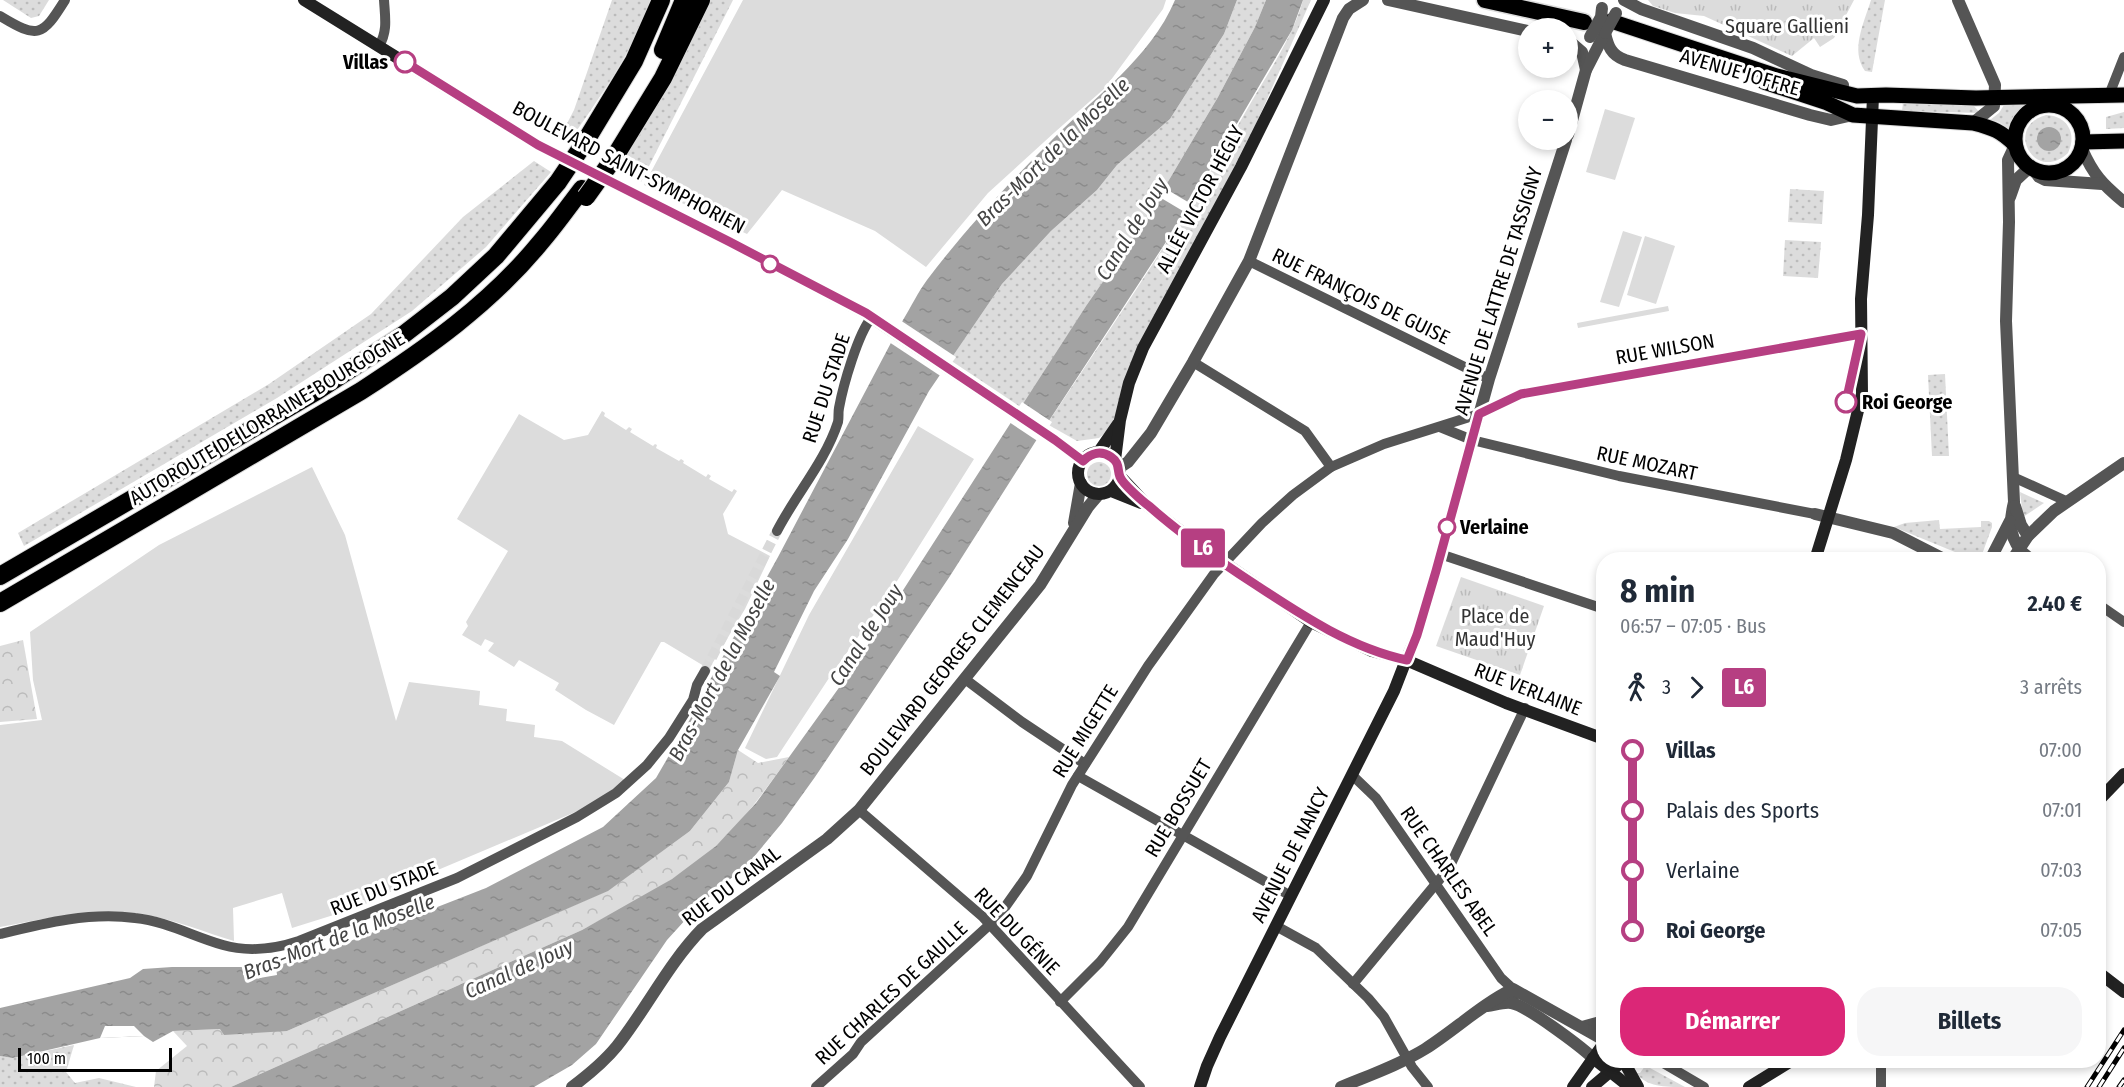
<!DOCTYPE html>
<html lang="fr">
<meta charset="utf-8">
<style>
:root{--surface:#fff;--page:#f6f6f7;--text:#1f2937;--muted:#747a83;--accent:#db2777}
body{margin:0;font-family:"Fira Sans Condensed",sans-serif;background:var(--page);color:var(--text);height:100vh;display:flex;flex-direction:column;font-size:22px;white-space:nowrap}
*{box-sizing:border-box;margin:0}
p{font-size:20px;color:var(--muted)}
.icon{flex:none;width:33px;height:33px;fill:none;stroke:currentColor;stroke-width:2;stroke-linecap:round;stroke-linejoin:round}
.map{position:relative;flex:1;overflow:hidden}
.sheet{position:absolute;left:1596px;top:552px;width:510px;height:516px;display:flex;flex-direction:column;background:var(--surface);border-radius:24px;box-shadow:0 3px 9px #0003}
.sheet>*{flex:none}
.badge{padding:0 12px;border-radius:4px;font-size:21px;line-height:39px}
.buttons{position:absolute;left:1518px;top:18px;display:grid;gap:12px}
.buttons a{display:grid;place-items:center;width:60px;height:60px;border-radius:50%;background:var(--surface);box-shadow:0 3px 9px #0003;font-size:30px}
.scale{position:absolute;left:18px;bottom:15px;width:154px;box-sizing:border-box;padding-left:6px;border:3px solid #000;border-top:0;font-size:16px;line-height:21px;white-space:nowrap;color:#000;-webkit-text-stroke:4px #fff;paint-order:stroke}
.map>.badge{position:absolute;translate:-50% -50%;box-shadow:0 0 0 3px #fff}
.legs{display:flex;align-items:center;gap:9px;height:66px;padding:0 24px;font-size:20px}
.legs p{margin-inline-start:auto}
.head{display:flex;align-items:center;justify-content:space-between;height:102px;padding:0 24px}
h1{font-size:33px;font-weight:700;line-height:45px}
.primary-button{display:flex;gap:12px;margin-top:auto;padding:12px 24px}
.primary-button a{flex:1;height:69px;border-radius:24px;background:var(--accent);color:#fff;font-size:24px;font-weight:700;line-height:69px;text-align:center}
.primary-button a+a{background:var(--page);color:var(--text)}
ul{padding:0 24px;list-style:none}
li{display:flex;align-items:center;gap:21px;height:60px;font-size:22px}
li i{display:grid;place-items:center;width:9px;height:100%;margin:0 8px;background:currentColor}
li i::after{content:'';width:15px;height:15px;margin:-8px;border:4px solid;border-radius:50%;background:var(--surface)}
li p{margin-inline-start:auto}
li:first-child i{background:linear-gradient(#0000 50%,currentColor 0)}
li:last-child i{background:linear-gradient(currentColor 50%,#0000 0)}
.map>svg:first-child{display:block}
.grass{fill:url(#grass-dots)}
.forest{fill:url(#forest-crowns)}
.park{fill:url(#park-tufts)}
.pitch{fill:#dcdcdc}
.water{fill:url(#water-ripples)}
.pier{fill:#fff}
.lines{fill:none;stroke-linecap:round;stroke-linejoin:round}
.minor-tunnel{stroke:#d9d9d9;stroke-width:10;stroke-dasharray:10 5;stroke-linecap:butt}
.primary-casing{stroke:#dbdbdb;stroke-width:17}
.trunk-casing{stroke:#dbdbdb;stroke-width:19}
.motorway-casing{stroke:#dbdbdb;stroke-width:20}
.minor{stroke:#555;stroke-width:10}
.tertiary{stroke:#555;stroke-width:12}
.secondary{stroke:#222;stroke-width:12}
.primary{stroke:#000;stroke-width:15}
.trunk{stroke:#000;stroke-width:16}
.motorway{stroke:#000;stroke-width:18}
.rail-casing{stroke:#000;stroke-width:5}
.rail{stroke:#fff;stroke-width:3;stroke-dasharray:9;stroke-linecap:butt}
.motorway-bridge-casing{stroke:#dbdbdb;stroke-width:20;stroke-linecap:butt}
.tertiary-bridge{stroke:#555;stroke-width:12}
.motorway-bridge{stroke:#000;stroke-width:18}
.line-1-casing{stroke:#fff;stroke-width:14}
.line-1{stroke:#b63f82;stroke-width:9}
.stop-1-dot{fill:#fff;stroke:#b63f82;stroke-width:3}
.labels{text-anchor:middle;stroke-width:6;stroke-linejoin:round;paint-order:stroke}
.park-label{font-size:20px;fill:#333;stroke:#fff}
.stop-label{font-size:20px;font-weight:bold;fill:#000;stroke:#fff;text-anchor:start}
.street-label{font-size:20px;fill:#000;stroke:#fff}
.water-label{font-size:21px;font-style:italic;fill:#444;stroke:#fff}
</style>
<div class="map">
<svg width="2124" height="1087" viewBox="0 0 2124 1087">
<defs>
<pattern id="grass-dots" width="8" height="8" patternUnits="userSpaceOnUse" patternTransform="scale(1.5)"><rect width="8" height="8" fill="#dcdcdc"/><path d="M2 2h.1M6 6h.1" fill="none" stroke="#bbb" stroke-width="1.8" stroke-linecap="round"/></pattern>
<pattern id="forest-crowns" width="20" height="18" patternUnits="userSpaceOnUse" patternTransform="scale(1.5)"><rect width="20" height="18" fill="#dcdcdc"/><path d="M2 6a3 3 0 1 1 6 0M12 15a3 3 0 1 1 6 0" fill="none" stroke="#bbb"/></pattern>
<pattern id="park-tufts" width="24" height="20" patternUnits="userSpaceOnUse" patternTransform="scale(1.5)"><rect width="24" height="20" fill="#dcdcdc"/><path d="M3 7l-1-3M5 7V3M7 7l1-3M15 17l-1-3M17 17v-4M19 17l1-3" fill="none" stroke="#bbb"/></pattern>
<pattern id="water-ripples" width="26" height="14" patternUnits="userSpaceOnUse" patternTransform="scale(1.5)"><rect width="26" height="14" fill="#a3a3a3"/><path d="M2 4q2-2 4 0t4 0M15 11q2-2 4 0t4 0" fill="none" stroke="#8b8b8b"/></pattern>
</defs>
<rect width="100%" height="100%" fill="#fff"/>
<g class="grass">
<path d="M 3,0 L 49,0 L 39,16 L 31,18 Z"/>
<path d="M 612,0 L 650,0 C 634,51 599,98 569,142 L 559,139 L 574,110 Z"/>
<path d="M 705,0 L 733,0 L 641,182 L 617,167 Z"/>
<path d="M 1237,0 L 1266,0 L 1255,27 L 1218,97 L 1143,224 L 1086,306 L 1022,408 L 950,360 L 1002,284 L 1051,231 L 1097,190 L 1117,165 L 1170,119 L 1224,34 Z"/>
<path d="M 1303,0 L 1311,0 L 1213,221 L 1143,348 L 1120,420 L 1099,438 L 1077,441 L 1047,424 C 1115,322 1184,220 1245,113 C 1265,77 1292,40 1303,0 Z"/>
<path d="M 1871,0 L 1885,0 L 1872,72 L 1865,71 C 1850,50 1864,23 1871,0 Z"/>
<path d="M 1903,103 L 1974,106 L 1980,113 L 1902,111 Z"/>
<path d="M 2023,104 L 2026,106 L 2016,115 L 2009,129 L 1999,122 L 1990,120 L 1999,113 L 2004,105 Z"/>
<path d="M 2124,112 L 2124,128 L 2106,129 L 2106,117 Z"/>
<path d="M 2046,115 C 2068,116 2077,134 2068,153 C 2035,184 2003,127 2046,115 Z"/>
<path d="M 534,161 L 551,172 L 486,247 L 412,311 L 277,398 L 24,546 L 18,533 L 269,384 L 371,314 L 463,217 Z"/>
<path d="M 1790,189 L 1824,191 L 1822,224 L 1788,222 Z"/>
<path d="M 1785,240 L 1821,242 L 1818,278 L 1783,276 Z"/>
<path d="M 1945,374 L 1949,456 L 1932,456 L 1928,375 Z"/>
<circle cx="1099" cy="474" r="12"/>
<path d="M 2020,492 L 2044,503 L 2023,517 Z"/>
<path d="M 1939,520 L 1940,529 L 1981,527 L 1981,521 L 1989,521 L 1992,523 L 1992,527 L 1980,560 L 1972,559 L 1894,527 L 1905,523 Z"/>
<path d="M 74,1045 L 66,1072 L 75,1083 L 99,1078 L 136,1087 L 0,1087 L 0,1056 L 13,1058 Z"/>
<path d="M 1645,1066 L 1647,1068 L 1650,1068 L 1685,1087 C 1664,1087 1647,1087 1636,1073 L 1640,1073 Z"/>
</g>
<g class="forest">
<path d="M 23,640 L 37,719 L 0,722 L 0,646 Z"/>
<path d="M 738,750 L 758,763 L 789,757 C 767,788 744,820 716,846 C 677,881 628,905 582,930 L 231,1087 L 154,1087 L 156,1071 L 187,1046 L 173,1031 L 220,1029 L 287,1031 L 607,891 L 690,831 L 729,782 Z"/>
</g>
<g class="park">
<path d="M 1648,0 L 1854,0 L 1834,38 L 1820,47 L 1814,38 L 1792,56 L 1704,16 L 1675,13 L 1653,6 Z"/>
<path d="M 1461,577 L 1544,606 L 1520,675 L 1436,646 Z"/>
</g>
<g class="pitch">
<path d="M 743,0 L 1166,0 L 1163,9 L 1105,88 L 1055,132 L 988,193 L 926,267 L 875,231 L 782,190 L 747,234 L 644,185 Z"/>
<path d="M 1605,109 L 1635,118 L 1615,180 L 1586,172 Z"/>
<path d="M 1623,231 L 1642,237 L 1619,307 L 1600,302 Z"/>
<path d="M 1645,236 L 1675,246 L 1656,304 L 1627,295 Z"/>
<path d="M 1668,306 L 1669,311 L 1578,328 L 1577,323 Z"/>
<path d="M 602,411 L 605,413 L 604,416 L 626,430 L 629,427 L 632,429 L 630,432 L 653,446 L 655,444 L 657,445 L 656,448 L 679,461 L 681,459 L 684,461 L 683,463 L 706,477 L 708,474 L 711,476 L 709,479 L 732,492 L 734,489 L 737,491 L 723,514 L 728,534 L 770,556 L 745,609 L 709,669 L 664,642 L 661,642 L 614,725 L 586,710 L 555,690 L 559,683 L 519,660 L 514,667 L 488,651 L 494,643 L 485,639 L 481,646 L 462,635 L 468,626 L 466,622 L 508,551 L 457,519 L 519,414 L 564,440 L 588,435 Z"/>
<path d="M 918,426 L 974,459 L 892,589 L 831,675 L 777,757 L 766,759 L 745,748 L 809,615 Z"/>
<path d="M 312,467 L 345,535 L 396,721 L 409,682 L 480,691 L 479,705 L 507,709 L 506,721 L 535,725 L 534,737 L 562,741 L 625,780 L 592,805 L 426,875 L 359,907 L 292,928 L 282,893 L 233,908 L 234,941 C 207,933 173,919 146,915 C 96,907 49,918 0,927 L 0,725 L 42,720 L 33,680 L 30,632 L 159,545 Z"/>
</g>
<g class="water">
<path d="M 1175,0 L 1237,0 L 1224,34 L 1170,119 L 1117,165 L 1097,190 L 1051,231 L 1002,284 L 929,391 L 848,539 L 814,591 L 774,672 L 780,676 L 738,750 L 729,782 L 690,831 L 608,891 L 287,1031 L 224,1035 L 220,1029 L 173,1031 L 153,1042 L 144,1036 L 100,1038 L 13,1058 L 0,1056 L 0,1008 L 130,978 L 143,969 L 172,967 L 248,967 L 283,964 L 340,945 L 486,888 L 603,827 L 656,778 L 693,714 L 710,680 L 778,557 L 903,320 C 911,307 918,292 927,280 C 963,232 1009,183 1052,140 C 1095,96 1150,59 1175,0 Z"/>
<path d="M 1266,0 L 1303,0 L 1292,30 L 1181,219 L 1039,436 L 950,576 L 815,777 L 782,823 L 748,864 L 697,907 L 667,940 L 596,1044 L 572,1065 L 534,1087 L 231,1087 L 582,930 L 672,879 L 716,846 L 756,803 L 851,671 L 1086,306 L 1143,224 L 1218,97 L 1255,27 Z"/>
<circle cx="2049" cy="139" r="12"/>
</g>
<g class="pier">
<path d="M 1161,186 L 1193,205 L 1188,214 L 1156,195 Z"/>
<path d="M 900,320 L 956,357 L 942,377 L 889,342 Z"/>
<path d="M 1022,402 L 1052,422 L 1039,442 L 1009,422 Z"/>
<path d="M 265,962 L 268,967 L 276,966 L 277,975 L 254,979 L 253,975 L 243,975 L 243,964 L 245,969 L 257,969 L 265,967 Z"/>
<path d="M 105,1026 L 134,1026 L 144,1036 L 100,1038 Z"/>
</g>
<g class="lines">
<path class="minor-tunnel" d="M 705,671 L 777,531"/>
<defs>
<g id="primary">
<path d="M 1611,21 L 1777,76 L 1857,96 L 1886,95 L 1976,98 L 2124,95"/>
<path d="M 1764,82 L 1825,102 L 1853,115 L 1973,123 C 1993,128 2001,131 2015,145"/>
<circle cx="2049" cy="139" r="34"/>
<path d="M 2083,142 L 2124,141"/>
</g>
<path id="trunk" d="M 1485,0 L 1584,22"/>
<g id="motorway">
<path d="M 663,50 L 684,0"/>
<path d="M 585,142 L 634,61 L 661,0"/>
<path d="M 614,158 L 663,78 L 701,0"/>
<path d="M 0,576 L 317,391 L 403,335 L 452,297 L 496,256 L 558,182"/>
<path d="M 0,603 L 361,391 C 426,349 490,304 540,243 C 555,226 568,207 582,189"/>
</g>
</defs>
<use href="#primary" class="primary-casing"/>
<use href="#trunk" class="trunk-casing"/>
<use href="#motorway" class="motorway-casing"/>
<g class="minor">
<path d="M 0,16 C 38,39 42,37 65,0"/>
<path d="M 379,46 C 388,31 385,17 384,0"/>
<path d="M 2109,95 L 2124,57"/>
<path d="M 1249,261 L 1489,379"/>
<path d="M 1193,362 L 1305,431 L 1331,467"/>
<path d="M 1440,427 L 1472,440 L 1619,476 L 1815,514"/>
<path d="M 2013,477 L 2066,501"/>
<path d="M 777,531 C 796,494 825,462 838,422 C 839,417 838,413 839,408 C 843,386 858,333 872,317"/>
<path d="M 2020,549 L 2033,560"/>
<path d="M 1440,554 L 1604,609"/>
<path d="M 2098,604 L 2124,622"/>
<path d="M 965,679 L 1022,722 L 1085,764"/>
<path d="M 1352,775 L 1376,798 L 1501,978 L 1513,989 L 1515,995"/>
<path d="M 1078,776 L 1291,896"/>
<path d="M 859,810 L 983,917 L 1140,1087"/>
<path d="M 1276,926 L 1316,948 L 1368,998 L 1384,1017 L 1412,1067 L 1428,1087"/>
<path d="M 0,934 C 45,923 89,912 135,918 C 166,921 194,937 223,945 C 247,952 275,949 299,941 L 457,878 L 577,817 L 616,793 L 647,765 L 669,738 L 693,700 L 697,685 L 705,671"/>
<path d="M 1353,984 L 1449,868 L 1525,708"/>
<path d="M 1060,1002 L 1100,962 L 1128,927 L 1311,622"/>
<path d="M 1658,1060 L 1704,1087"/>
<path d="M 1881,1060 L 1881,1087"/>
<path d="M 816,1087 L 853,1054 L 861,1042 L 998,917 L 1027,876 L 1072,785 L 1148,666 L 1214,574 L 1262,523 L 1293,495 L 1331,467 L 1384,444 L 1479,414"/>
</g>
<g class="tertiary">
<path d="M 1388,0 L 1528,31"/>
<path d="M 1624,0 L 1641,9 L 1753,48 L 1811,75 L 1843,85"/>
<path d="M 1958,0 L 1995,85 L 1994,106 L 1973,123"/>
<path d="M 1605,33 C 1608,46 1611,55 1625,60 L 1810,115 L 1831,120 L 1853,115"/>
<path d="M 1568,40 L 1582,52 L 1586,70"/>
<path d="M 1568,135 L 1586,70 L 1605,33"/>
<path d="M 2015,145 L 2008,160 L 2009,222 L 2006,321 L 2014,502 C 2010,519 2008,534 2020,549"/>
<path d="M 2082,149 C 2093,174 2102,184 2124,202"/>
<path d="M 2032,168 L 2039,177 L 2045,180 L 2102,184"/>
<path d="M 2010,197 L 2016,180 L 2030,167"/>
<path d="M 1479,414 L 1521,394 L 1861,334"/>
<path d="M 1119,468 L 1128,462 L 1151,433 L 1193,362 L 1249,261 L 1343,18 L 1349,9 L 1363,0"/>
<path d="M 2015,506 L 2021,525 L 2028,536"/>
<path d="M 1815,514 L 1893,533 L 1946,560"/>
<path d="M 1074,523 L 1081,483"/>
<path d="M 1990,560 L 2010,521"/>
<path d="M 2012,560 L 2028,536 L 2054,511 L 2124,463"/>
<path d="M 1406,660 L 1417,635 L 1436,571 L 1489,379 L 1566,140"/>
<path d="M 1487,1006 C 1495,1005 1503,1002 1511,1003 C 1526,1005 1580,1046 1593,1058"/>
<path d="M 1582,1027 L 1604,1021"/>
<path d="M 572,1087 C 588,1075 604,1062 617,1046 C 647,1008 668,964 702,929 L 827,839 L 859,810 L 1040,585 L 1088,507 L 1099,494"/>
<path d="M 1341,1087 C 1370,1075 1399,1065 1425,1049 C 1455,1030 1482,1004 1513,989 L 1604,1040"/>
</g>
<g class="secondary">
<path d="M 304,0 L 538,145 L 730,242 L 865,313 L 1055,440 L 1083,461"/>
<circle cx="1099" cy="473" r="21"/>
<path d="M 1098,453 L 1118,424"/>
<path d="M 1115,460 L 1120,420 L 1129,383 L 1143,348 L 1241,167 L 1324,0"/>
<path d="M 1120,476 L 1148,506 L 1204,549 L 1311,622 L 1372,651 L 1406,660 L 1506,703 L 1604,739"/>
<path d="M 1111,491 L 1141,503"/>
<path d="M 1815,560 L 1846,460 L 1862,394 L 1861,299 L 1868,215 L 1873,96"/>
<path d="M 2098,801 L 2124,774"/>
<path d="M 2098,972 L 2124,992"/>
<path d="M 1593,1058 L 1627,1085 L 1634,1087"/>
<path d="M 1623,1060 L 1638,1087"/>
<path d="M 1200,1087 L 1207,1066 L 1220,1037 L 1394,691 L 1406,660"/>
<path d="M 1573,1087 L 1604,1043"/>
<path d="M 1592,1087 L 1624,1060"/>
<path d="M 1749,1087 L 1793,1060"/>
</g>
<use href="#primary" class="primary"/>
<use href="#trunk" class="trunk"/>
<use href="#motorway" class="motorway"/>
<defs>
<g id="rail">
<path d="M 2087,1087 L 2124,1030"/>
<path d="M 2099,1087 L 2124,1048"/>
<path d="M 2119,1087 L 2124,1080"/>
</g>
</defs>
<use href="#rail" class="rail-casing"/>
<use href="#rail" class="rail"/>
<defs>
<g id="motorway-bridge">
<path d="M 558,182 L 585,142"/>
<path d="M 586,197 L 614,158"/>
</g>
</defs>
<use href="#motorway-bridge" class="motorway-bridge-casing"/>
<g class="tertiary-bridge">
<path d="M 1605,33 L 1616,13"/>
<path d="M 1590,37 L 1601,17 L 1602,8"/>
</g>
<use href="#motorway-bridge" class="motorway-bridge"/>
</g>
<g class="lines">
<defs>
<path id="line-1" d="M 405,62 L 538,145 L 730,242 L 866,313 L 1055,440 L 1083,461 C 1091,453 1101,450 1111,457 C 1120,463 1117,469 1120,477 C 1123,484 1142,501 1149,506 C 1182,535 1219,561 1256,585 C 1303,616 1351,648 1407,660 L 1417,635 L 1436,571 L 1479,414 L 1521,394 L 1861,334 L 1846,402"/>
</defs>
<use href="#line-1" class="line-1-casing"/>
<use href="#line-1" class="line-1"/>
</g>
<g class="stop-1-dot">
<circle cx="405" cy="62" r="10"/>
<circle cx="770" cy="264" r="8"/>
<circle cx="1846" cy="402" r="10"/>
<circle cx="1447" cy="527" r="8"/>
</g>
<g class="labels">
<g class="park-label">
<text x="1787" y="33">Square Gallieni</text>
<text x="1495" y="623">Place de<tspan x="1495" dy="23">Maud'Huy</tspan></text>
</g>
<g class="stop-label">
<text x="388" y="69" text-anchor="end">Villas</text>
<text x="1862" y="409">Roi George</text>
<text x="1460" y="534">Verlaine</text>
</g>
<g class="street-label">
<text transform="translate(1740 72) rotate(16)" y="7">AVENUE JOFFRE</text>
<text transform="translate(629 167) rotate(28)" y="7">BOULEVARD SAINT-SYMPHORIEN</text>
<text transform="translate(1200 199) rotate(-62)" y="7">ALLÉE VICTOR HÉGLY</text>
<text transform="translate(1498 291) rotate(-73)" y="7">AVENUE DE LATTRE DE TASSIGNY</text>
<text transform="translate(1361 296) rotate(26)" y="7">RUE FRANÇOIS DE GUISE</text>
<text transform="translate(1665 349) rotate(-10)" y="7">RUE WILSON</text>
<text transform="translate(826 388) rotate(-72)" y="7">RUE DU STADE</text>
<text transform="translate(267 418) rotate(-31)" y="7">AUTOROUTE DE LORRAINE-BOURGOGNE</text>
<text transform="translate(1647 463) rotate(12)" y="7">RUE MOZART</text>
<text transform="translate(952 660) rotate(-52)" y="7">BOULEVARD GEORGES CLEMENCEAU</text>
<text transform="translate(1528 689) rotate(21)" y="7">RUE VERLAINE</text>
<text transform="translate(1085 731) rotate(-58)" y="7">RUE MIGETTE</text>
<text transform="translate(1178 808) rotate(-59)" y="7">RUE BOSSUET</text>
<text transform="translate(1290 855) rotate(-63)" y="7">AVENUE DE NANCY</text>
<text transform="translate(1449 871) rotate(55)" y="7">RUE CHARLES ABEL</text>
<text transform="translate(731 886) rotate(-37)" y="7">RUE DU CANAL</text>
<text transform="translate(384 888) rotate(-22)" y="7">RUE DU STADE</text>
<text transform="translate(1017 931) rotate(46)" y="7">RUE DU GÉNIE</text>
<text transform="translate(891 993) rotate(-43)" y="7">RUE CHARLES DE GAULLE</text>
</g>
<g class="water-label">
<text transform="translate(1053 152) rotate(-44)" y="7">Bras-Mort de la Moselle</text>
<text transform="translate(1132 229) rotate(-58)" y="7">Canal de Jouy</text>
<text transform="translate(866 635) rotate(-57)" y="7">Canal de Jouy</text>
<text transform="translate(722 670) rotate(-62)" y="7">Bras-Mort de la Moselle</text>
<text transform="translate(339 937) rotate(-21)" y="7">Bras-Mort de la Moselle</text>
<text transform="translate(519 969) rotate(-24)" y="7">Canal de Jouy</text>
</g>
</g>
</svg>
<div class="buttons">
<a>+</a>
<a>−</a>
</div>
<div class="scale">100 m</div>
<b class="badge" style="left:1203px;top:548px;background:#b63f82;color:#fff">L6</b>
<section class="sheet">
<div class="head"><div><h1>8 min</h1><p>06:57 – 07:05 · Bus</p></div><b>2.40 €</b></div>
<div class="legs"><svg class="icon" aria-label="walk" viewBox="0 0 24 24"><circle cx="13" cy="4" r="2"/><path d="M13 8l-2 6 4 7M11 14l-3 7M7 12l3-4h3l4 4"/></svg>3<svg class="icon" aria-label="forward" viewBox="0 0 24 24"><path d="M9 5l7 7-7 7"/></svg><b class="badge" style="background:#b63f82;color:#fff">L6</b><p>3 arrêts</p></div>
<ul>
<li><i style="color:#b63f82"></i><b>Villas</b><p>07:00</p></li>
<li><i style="color:#b63f82"></i><span>Palais des Sports</span><p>07:01</p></li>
<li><i style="color:#b63f82"></i><span>Verlaine</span><p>07:03</p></li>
<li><i style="color:#b63f82"></i><b>Roi George</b><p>07:05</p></li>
</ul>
<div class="primary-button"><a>Démarrer</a><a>Billets</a></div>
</section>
</div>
